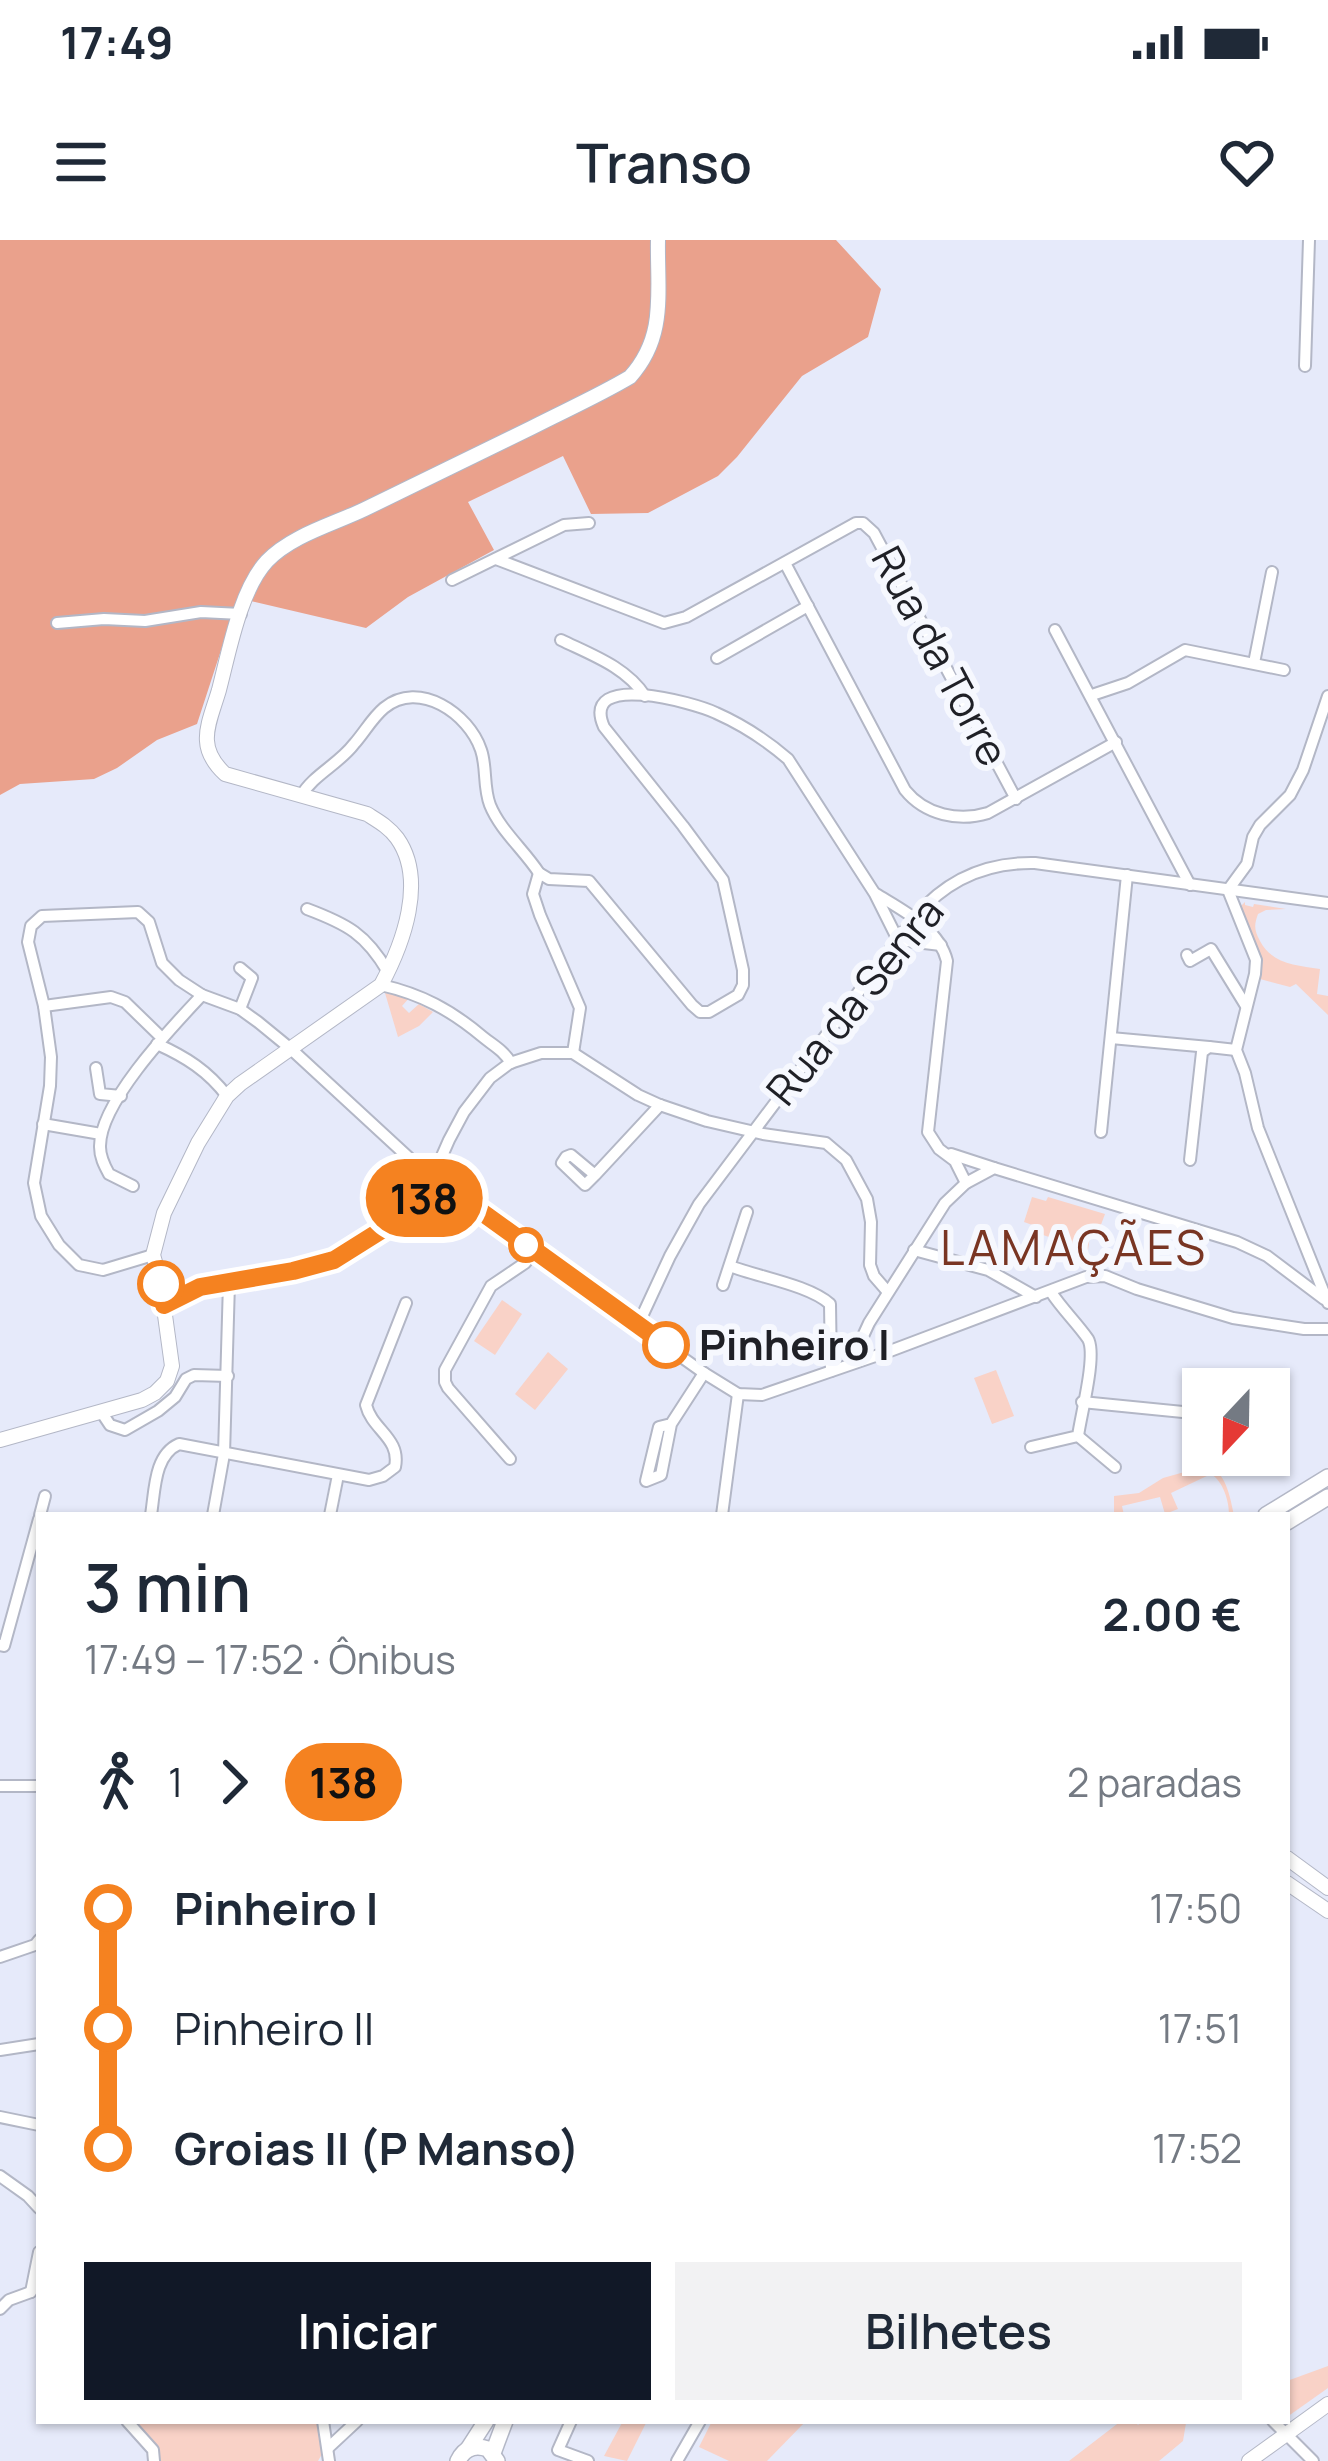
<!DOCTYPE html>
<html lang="pt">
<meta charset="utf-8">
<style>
:root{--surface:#fff;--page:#f2f2f3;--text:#1f2937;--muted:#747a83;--accent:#111827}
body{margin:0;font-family:Manrope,sans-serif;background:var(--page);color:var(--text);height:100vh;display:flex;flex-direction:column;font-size:45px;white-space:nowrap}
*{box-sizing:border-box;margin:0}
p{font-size:39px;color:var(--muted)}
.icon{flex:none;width:66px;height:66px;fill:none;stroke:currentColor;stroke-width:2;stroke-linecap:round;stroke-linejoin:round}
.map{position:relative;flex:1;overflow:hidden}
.sheet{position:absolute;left:36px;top:1272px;width:1254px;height:912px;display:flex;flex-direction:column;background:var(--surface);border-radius:0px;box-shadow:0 3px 9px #0004}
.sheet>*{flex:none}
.badge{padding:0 24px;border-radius:39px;font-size:42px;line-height:78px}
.needle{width:78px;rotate:202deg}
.controls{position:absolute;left:1182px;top:1128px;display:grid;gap:24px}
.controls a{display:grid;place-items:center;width:108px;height:108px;border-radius:0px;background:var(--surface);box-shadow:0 3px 9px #0004;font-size:60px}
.map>.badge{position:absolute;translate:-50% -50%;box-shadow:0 0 0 6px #fff}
.legs{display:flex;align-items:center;gap:18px;height:132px;padding:0 48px;font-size:39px}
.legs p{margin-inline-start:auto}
.headline{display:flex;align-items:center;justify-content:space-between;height:204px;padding:0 48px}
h1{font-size:66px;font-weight:600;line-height:90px}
.action{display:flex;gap:24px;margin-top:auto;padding:24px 48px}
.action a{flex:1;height:138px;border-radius:0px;background:var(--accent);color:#fff;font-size:48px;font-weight:600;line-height:138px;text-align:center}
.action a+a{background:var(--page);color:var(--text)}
ul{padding:0 48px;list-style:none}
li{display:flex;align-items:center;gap:42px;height:120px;font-size:45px}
li i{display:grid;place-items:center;width:18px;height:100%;margin:0 15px;background:currentColor}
li i::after{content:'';width:30px;height:30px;margin:-15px;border:9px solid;border-radius:50%;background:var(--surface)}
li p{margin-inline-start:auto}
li:first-child i{background:linear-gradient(#0000 50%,currentColor 0)}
li:last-child i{background:linear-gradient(currentColor 50%,#0000 0)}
.status{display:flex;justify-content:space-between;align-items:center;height:84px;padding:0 60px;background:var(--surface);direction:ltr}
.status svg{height:33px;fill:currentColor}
header{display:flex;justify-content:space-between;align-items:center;height:156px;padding:0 48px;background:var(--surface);font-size:54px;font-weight:600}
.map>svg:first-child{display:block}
.green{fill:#f9d2c7}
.forest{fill:#eaa18c}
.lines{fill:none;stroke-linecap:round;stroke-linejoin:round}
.minor-casing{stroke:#b3b7c6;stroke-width:14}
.tertiary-casing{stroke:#b3b7c6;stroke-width:16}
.secondary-casing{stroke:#b3b7c6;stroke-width:18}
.minor{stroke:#fff;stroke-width:10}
.tertiary{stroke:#fff;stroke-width:14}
.secondary{stroke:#fff;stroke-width:15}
.line-1-casing{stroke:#fff;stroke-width:27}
.line-1{stroke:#f58220;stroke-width:18}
.stop-1-dot{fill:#fff;stroke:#f58220;stroke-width:6}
.labels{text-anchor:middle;stroke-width:12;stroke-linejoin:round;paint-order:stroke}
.street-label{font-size:42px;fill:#1f2026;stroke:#f6f8fe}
.stop-label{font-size:42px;font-weight:bold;fill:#1f2026;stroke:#f6f8fe;text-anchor:start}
.quarter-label{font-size:48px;letter-spacing:3px;fill:#793523;stroke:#f6f8fe}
</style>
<div class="status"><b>17:49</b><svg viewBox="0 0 49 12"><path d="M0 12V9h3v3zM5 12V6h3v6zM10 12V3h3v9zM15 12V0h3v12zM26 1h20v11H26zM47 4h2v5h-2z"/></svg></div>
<header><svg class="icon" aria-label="menu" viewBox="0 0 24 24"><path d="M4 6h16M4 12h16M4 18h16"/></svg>Transo<svg class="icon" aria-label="heart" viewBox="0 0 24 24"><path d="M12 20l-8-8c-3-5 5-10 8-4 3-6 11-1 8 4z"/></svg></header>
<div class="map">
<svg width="1328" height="2221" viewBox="0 0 1328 2221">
<rect width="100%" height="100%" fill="#e6eafa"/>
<g class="green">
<path d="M 1245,662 L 1245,665 L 1253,667 L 1254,664 L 1286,669 L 1266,670 L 1258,674 C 1254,685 1254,690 1260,701 C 1273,725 1296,725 1320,729 L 1317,754 L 1328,756 L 1328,775 L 1296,744 L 1290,747 L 1260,739 L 1261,723 L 1240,667 Z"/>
<path d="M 385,753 L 410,757 L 402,766 L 409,773 L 419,764 L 433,772 L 419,786 L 398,797 Z"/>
<path d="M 1032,957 L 1046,961 L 1048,957 L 1105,974 L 1099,990 L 1091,988 L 1088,1010 L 1037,993 L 1038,987 L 1024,982 Z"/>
<path d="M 502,1060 L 522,1074 L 495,1115 L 474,1101 Z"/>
<path d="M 548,1112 L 568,1129 L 535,1170 L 515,1154 Z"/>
<path d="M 996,1130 L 1014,1176 L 992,1184 L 974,1138 Z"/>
<path d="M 1206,1226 C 1226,1230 1230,1257 1234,1275 L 1229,1274 C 1229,1261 1223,1241 1211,1234 L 1171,1253 L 1178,1269 L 1165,1274 L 1160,1257 L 1122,1266 L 1124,1275 L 1114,1275 L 1114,1256 L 1139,1253 L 1163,1238 Z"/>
<path d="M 1328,2126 L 1328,2148 L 1287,2177 L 1287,2141 Z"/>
<path d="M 134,2181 L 319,2181 L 322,2214 L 318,2221 L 159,2221 L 154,2202 Z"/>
<path d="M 623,2181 L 647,2181 L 627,2221 L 604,2216 Z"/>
<path d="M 712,2181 L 806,2181 L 767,2221 L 729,2221 L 699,2207 Z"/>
<path d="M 1121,2181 L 1134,2181 L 1138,2185 L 1143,2181 L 1183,2181 L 1186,2183 L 1183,2201 L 1159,2221 L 1069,2221 Z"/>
</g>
<path class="forest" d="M 0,0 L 836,0 L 881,49 L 868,97 L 802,136 L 737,217 L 718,236 L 648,273 L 591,274 L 563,216 L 468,262 L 494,310 L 408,357 L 366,388 L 238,358 L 197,484 L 157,500 L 117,528 L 94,539 L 20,544 L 0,555 Z"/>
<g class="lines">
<defs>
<g id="minor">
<path d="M 1305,126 L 1309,0"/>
<path d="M 496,319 L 664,383 L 686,377 L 856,283 L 863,283 L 874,293 L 1016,559"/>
<path d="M 785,323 L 905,550 C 925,575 959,582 988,573 L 1116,502"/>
<path d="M 452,340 L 564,285 L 589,283"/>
<path d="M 57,383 L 104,379 L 145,381 L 201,372 L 241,374"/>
<path d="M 1055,390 L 1190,645"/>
<path d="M 561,400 C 592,415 626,427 645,456"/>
<path d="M 717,418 L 808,366"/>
<path d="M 1254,423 L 1272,332"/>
<path d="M 1092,455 L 1128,443 L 1185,410 L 1284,430"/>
<path d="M 1328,456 L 1303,530 L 1290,555 L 1260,585 L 1253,597 L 1247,624 L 1228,650 L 1256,720 L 1255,734 L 1236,810 L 1245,833 L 1258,888 L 1328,1063"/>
<path d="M 301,556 C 313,535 339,524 354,504 C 364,493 372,478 384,468 C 419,439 469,474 481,510 C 487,527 483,547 490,565 C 500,590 524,610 539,633 L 549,639 L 589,641 L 692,765 L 700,772 L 709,772 L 738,755 L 743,745 L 743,730 L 723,640 L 683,586 L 604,487 C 579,430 695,463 716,473 C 743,485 766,500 788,519 L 875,654 L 898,700 L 941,705"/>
<path d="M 539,633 L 533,654 L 540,675 L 580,768 L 573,813"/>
<path d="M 876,654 C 902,670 939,688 947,721 L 928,892 L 939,909 L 955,921 L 966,943"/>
<path d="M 307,669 C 347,684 366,694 388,732"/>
<path d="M 1187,715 L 1190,721 L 1211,709 L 1246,766"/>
<path d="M 240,728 L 252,738 L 240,769"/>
<path d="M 381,745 C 421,754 451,770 483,797 C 494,806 503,810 511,823"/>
<path d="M 44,766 L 111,757 L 125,762 L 162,798"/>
<path d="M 1111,798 L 1209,807"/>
<path d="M 157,804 C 186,817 208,831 227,856"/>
<path d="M 96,828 L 100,854 L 121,856"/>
<path d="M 43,884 L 101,894"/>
<path d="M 1101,892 L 1127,635"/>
<path d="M 951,914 L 994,928"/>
<path d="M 1190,920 L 1202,812 L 1209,807 L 1236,810"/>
<path d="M 595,935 L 585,945 L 562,923 L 566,917 L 571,915 L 595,935 L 660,865"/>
<path d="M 133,946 L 109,934 C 104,925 100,917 100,907 C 99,863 172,787 202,755"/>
<path d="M 914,1010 L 988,1030 L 1036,1057"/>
<path d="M 153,1015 L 103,1030 L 79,1025 L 59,1005 L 41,976 L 34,943 L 50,846 L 51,817 L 44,766 L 28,702 L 31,686 L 42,676 L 138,672 L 149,682 L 162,723 L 179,740 L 202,755 L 240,769 L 258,782 L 291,809 L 420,928 L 583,1047 L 704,1133 L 738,1154 L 762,1155 L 890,1111 L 1086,1037 L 1105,1036 L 1137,1049 L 1233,1078 L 1304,1089 L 1328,1089"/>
<path d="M 730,1026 C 758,1037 809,1045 830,1064 L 831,1131"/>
<path d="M 723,1045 L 747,972"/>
<path d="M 164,1065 L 200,1047 L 293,1031 L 335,1020 L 420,966 L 449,900 L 464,872 L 490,838 L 510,823 L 541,813 L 573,813 L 638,855 L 660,865 L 707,881 L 763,894 L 826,903 L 846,920 L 867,959 L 871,982 L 870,1025 L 874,1036 L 887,1051"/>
<path d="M 638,1085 L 670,1016 L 699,964 L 915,677 C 946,640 987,622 1035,623 L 1328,663"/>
<path d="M 856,1121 L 858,1107 L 869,1083 L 945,963 L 966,943 L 994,928 L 1237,1002 L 1267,1016 L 1324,1059"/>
<path d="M 1082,1162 L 1203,1174"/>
<path d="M 102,1173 L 110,1185 L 125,1190 L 158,1171 L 175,1157 L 186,1139 L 194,1135 L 228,1136"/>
<path d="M 671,1184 L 659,1187 L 646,1241 L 661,1235 L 671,1184 L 704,1133"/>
<path d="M 1078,1196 L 1115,1227"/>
<path d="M 1031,1207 L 1078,1196 C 1081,1174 1097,1115 1088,1099 C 1077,1083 1062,1069 1051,1052"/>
<path d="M 510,1219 L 448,1148 L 445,1142 L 445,1130 L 491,1046 L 525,1023 L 535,1011"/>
<path d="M 40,1275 L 45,1256"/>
<path d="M 151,1275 C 155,1250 154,1215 179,1204 L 369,1240 L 383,1236 L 395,1227 C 401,1198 372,1190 366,1165 L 406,1063"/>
<path d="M 213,1275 L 224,1214 L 229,1043"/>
<path d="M 330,1275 L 338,1235"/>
<path d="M 722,1275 L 738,1154"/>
<path d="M 0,1405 L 4,1406 L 39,1279"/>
<path d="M 0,1546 L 39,1546"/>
<path d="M 0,1717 L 35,1705 L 39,1700"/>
<path d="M 0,1810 L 39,1804"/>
<path d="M 0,1877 L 39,1885"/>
<path d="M 0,1936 L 28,1956 L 39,1968"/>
<path d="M 31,2052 L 39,2012"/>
<path d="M 0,2069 L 9,2060 L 31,2052"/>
<path d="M 127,2181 L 153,2210 L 154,2221"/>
<path d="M 323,2181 L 329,2221"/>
<path d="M 571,2181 L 558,2210 L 588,2221"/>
<path d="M 1273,2181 L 1313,2221"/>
<path d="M 328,2208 L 357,2181"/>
<path d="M 677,2221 L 700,2181"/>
</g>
<g id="tertiary">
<path d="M 0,1200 L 142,1160 L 155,1153 L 167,1141 L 172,1126 L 160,1039 L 153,1015 L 164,973 L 198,903 L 227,856 L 240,844 L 381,745 C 403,704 427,640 397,598 C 389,587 378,581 367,574 L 225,534 C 195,506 209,484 219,450 C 229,412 240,350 267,321 C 292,295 334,284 365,269 C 420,242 476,215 531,188 C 564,171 598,156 630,137 C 667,96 657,52 658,0"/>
<path d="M 1287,1618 L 1328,1648"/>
<path d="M 1287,1643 L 1328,1671"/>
<path d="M 1249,2221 L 1328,2164"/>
</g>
<g id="secondary">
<path d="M 1266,1275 L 1328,1237"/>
<path d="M 1287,1282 L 1328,1257"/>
<path d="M 468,2209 L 486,2181"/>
<path d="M 493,2213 L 505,2181"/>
<path d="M 458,2221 C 464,2208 475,2204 488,2209 L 497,2221"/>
</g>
</defs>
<use href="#minor" class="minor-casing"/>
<use href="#tertiary" class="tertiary-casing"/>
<use href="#secondary" class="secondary-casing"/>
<use href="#minor" class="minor"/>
<use href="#tertiary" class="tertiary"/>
<use href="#secondary" class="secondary"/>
</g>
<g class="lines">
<defs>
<path id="line-1" d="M 161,1044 L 164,1065 L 200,1047 L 293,1031 L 334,1020 L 420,966 L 433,937 L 666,1105"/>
</defs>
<use href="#line-1" class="line-1-casing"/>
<use href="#line-1" class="line-1"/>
</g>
<g class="stop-1-dot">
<circle cx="526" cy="1005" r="15"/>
<circle cx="161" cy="1044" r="21"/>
<circle cx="666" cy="1105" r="21"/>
</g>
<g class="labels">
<g class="street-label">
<text transform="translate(940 416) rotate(62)" y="15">Rua da Torre</text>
<text transform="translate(855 761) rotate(-51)" y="15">Rua da Senra</text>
</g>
<g class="stop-label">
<text x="699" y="1120">Pinheiro I</text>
</g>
<g class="quarter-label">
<text x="1074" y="1025">LAMAÇÃES</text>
</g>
</g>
</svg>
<div class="controls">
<a><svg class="needle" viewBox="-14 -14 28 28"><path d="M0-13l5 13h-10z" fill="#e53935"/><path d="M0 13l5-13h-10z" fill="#747a83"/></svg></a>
</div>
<b class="badge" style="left:424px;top:958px;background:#f58220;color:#111">138</b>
<section class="sheet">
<div class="headline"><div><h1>3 min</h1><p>17:49 – 17:52 · Ônibus</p></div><b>2.00 €</b></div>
<div class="legs"><svg class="icon" aria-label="walk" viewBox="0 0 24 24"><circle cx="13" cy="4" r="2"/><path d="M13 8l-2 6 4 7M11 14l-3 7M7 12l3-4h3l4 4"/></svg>1<svg class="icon" aria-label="forward" viewBox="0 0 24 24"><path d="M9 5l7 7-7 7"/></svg><b class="badge" style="background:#f58220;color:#111">138</b><p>2 paradas</p></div>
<ul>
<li><i style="color:#f58220"></i><b>Pinheiro I</b><p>17:50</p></li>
<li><i style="color:#f58220"></i><span>Pinheiro II</span><p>17:51</p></li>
<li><i style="color:#f58220"></i><b>Groias II (P Manso)</b><p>17:52</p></li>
</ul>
<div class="action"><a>Iniciar</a><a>Bilhetes</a></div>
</section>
</div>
